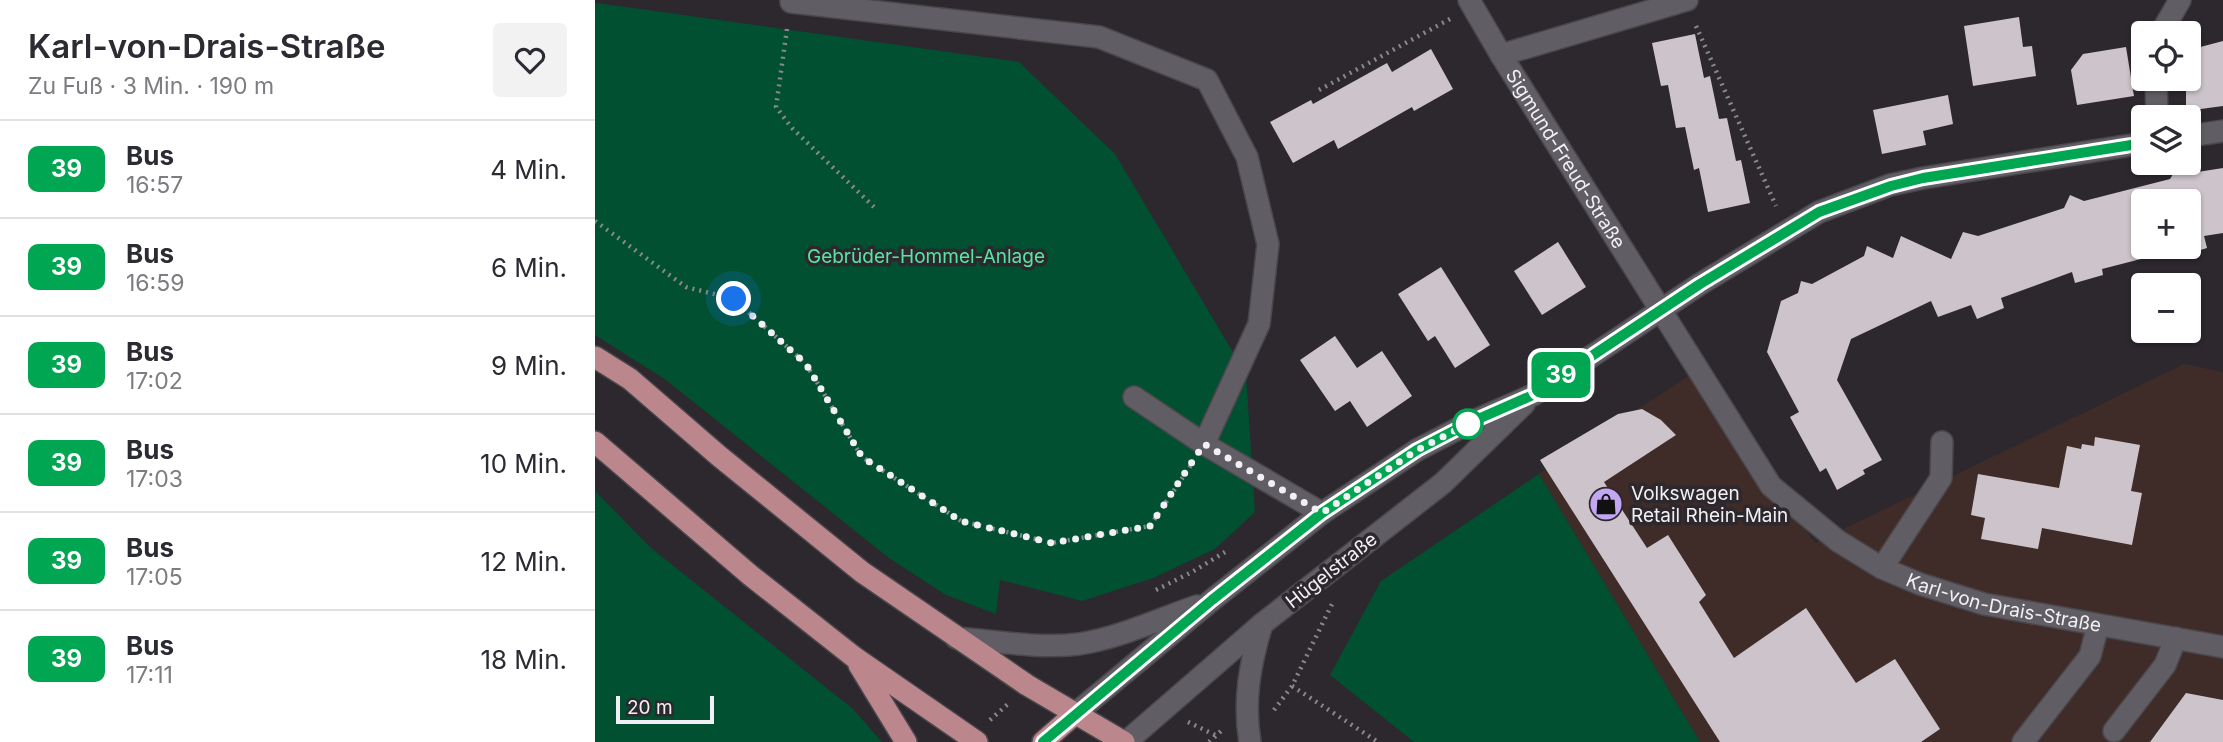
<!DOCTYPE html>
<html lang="de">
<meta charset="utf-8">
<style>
:root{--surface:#fff;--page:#f2f2f3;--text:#2b2b33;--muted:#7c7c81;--line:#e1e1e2}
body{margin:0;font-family:Inter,sans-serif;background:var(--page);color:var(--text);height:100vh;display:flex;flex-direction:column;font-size:26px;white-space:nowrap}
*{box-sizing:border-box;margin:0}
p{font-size:23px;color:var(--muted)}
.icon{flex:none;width:38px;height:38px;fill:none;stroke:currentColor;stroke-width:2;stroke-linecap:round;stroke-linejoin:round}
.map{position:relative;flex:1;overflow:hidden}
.details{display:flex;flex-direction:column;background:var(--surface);width:595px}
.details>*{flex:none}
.badge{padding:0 14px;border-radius:10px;font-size:24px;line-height:46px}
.tools{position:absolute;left:1536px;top:21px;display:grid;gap:14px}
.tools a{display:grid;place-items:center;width:70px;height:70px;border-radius:7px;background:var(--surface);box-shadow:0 2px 5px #0004;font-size:35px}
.scale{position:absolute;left:21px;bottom:18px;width:98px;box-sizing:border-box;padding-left:7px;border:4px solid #f2f0f4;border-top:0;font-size:19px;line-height:24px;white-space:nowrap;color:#f2f0f4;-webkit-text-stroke:5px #2c282e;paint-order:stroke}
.you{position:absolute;width:35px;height:35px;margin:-18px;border:5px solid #fff;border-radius:50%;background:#1a73e8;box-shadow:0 0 0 10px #1a73e833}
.map>.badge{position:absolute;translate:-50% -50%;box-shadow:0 0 0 4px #fff}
.round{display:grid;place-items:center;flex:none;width:74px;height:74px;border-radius:7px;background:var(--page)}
.overview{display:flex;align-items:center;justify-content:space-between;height:119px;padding:0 28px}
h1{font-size:33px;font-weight:600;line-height:52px}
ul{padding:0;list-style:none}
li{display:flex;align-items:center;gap:21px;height:98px;padding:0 28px;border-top:2px solid var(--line)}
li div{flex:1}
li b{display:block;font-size:26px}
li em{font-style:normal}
li .badge{min-width:77px;font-weight:700;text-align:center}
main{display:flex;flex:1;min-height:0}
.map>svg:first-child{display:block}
.commercial{fill:#3f2c29}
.green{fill:#005031}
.building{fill:#ccc4ca;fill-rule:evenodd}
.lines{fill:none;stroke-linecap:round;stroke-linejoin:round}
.minor-casing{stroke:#49474b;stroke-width:24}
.major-casing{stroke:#49474b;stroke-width:24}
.path{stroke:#8a878c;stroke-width:4.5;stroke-dasharray:2 5;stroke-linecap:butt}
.minor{stroke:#615d64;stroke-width:21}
.major{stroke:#bc868d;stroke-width:21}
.line-casing{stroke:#fff;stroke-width:16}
.line{stroke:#00a651;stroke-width:10}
.walk{stroke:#f2f0f4;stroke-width:7;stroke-dasharray:0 12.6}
.stop-dot{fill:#fff;stroke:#00a651;stroke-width:3.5}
.labels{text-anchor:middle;stroke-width:7;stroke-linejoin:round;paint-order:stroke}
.street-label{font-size:19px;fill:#f2f0f4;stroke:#2c282e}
.park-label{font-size:19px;fill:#53e7a2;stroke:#2c282e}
.poi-label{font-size:19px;fill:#f2f0f4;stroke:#2c282e;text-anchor:start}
</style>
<main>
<section class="details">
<div class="overview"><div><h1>Karl-von-Drais-Straße</h1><p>Zu Fuß · 3 Min. · 190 m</p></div><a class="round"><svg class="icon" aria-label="heart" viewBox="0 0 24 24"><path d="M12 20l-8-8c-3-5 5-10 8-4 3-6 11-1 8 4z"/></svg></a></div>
<ul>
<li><span class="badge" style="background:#00a651;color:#fff">39</span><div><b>Bus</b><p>16:57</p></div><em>4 Min.</em></li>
<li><span class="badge" style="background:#00a651;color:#fff">39</span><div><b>Bus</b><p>16:59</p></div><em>6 Min.</em></li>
<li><span class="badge" style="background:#00a651;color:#fff">39</span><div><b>Bus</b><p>17:02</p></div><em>9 Min.</em></li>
<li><span class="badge" style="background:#00a651;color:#fff">39</span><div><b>Bus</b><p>17:03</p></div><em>10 Min.</em></li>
<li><span class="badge" style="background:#00a651;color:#fff">39</span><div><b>Bus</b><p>17:05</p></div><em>12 Min.</em></li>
<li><span class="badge" style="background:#00a651;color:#fff">39</span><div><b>Bus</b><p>17:11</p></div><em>18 Min.</em></li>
</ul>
</section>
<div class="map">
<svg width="1628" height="742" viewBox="0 0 1628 742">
<rect width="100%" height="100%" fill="#2c282e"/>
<path class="commercial" d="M 1589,364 L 1628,372 L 1628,742 L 1105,742 L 944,474 L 1098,373 L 1220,543 Z"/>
<g class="green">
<path d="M 2,3 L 424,62 L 520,154 L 651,374 L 660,512 L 620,549 L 558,578 L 487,601 L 405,580 L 401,614 L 351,595 L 294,558 L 71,380 L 0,335 L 0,4 Z"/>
<path d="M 944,474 L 1105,742 L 819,742 L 735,675 L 786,581 Z"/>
<path d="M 0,491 L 56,548 L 258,709 L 287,742 L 0,742 Z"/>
</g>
<g class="building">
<path d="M 1424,17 L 1428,47 L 1437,46 L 1441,76 L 1378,86 L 1369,26 Z"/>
<path d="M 1100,34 L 1109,78 L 1115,76 L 1124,119 L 1132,118 L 1141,161 L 1146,160 L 1155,203 L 1113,212 L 1104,168 L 1099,170 L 1090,127 L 1081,128 L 1073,85 L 1066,86 L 1057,43 Z"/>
<path d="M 1628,41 L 1628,106 L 1591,111 L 1591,79 L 1594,79 L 1594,50 Z"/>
<path d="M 1531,47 L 1539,96 L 1482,105 L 1476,70 L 1488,54 Z"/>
<path d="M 836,49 L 858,89 L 819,111 L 817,107 L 743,149 L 739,140 L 698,163 L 675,122 L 716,100 L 718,104 L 792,63 L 797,72 Z"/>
<path d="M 1353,95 L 1358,124 L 1328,131 L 1331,145 L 1287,154 L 1278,110 Z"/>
<path d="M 1583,166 L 1596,173 L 1628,168 L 1628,233 L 1609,236 L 1612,248 L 1583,257 L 1581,250 L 1507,269 L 1508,275 L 1480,283 L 1477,272 L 1406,298 L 1409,308 L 1382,319 L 1376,305 L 1343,317 L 1336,301 L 1256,339 L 1242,380 L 1287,460 L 1268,470 L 1270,474 L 1242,490 L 1231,468 L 1225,472 L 1195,417 L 1204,412 L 1172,352 L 1186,301 L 1203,293 L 1206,281 L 1217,284 L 1269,256 L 1272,246 L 1298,258 L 1306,236 L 1356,259 L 1368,232 L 1383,236 L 1469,208 L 1475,195 L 1489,201 L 1575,179 ZM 1549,201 L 1594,201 L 1594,247 L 1549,247 Z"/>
<path d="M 963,242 L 991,287 L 947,315 L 919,271 Z"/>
<path d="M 846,267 L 895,345 L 860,368 L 840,336 L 833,341 L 803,294 Z"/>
<path d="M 740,336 L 762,368 L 787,351 L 817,396 L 772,427 L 755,401 L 740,411 L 705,360 Z"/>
<path d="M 1047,409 L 1066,420 L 1081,435 L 1009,482 L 1052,548 L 1073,535 L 1111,595 L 1104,602 L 1139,658 L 1211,608 L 1261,683 L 1300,659 L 1345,729 L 1326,742 L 1125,742 L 945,460 L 1023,414 Z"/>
<path d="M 1500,437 L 1545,445 L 1536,491 L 1547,493 L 1537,545 L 1447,528 L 1443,549 L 1386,539 L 1390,518 L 1376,515 L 1383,474 L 1464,488 L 1472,446 L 1486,449 L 1487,444 L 1499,446 Z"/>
<path d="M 1591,693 L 1628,700 L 1628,742 L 1555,742 Z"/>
</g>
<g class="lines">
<defs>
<g id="minor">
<path id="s1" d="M 874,0 L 906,55 L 1176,486 L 1243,541 L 1287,568 L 1325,584 L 1389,604 L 1628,647"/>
<path d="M 196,2 L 504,37 L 612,80 L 652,157 L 673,244 L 664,324 L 609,444 L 727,513"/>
<path d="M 1566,33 L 1585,0"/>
<path d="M 906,55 L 1092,0"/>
<path d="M 1561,79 L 1562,117"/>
<path d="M 1594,136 L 1628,131"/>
<path d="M 539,397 L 609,444"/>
<path d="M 1287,568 L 1346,478 L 1347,442"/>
<path d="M 361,638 C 401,641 444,649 484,644 C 524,638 564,619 602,606"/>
<path d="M 481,713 L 617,600 L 727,513 L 822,450 L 874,423 L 938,395 L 1105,284 L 1224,212 L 1295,185 L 1328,178 L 1549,143"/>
<path d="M 1519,731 L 1570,665 L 1581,638"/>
<path d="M 531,742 L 667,624 L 848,483 L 929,404"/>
<path d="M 655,742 C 648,701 655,663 667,624"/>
<path d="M 1428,742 L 1495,656 L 1503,625"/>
</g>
<g id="major">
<path d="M 0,357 L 35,379 L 124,456 L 267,572 L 432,685 L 529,742"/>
<path d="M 0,442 L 155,575 L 259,657 L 382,742"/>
<path d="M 264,665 L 311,742"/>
<path d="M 448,742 L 481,713"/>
</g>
</defs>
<use href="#minor" class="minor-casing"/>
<use href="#major" class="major-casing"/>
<g class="path">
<path d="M 1101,26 L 1181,206"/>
<path d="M 192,29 L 181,107 L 197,128 L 279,207"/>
<path d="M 724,90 L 855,19"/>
<path d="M 0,221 L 91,287 L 139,299 L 211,364 L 267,457 L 366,521 L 457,543 L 555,526 L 596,465"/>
<path d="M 561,590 L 597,572 L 630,552"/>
<path d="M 697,686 L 783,742"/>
<path d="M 679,710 L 697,686 L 737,604"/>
<path d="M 395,720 L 414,703"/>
<path d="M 593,722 L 620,735"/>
<path d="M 614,742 L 626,731"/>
</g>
<use href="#minor" class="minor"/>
<use href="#major" class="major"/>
</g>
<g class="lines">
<defs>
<path id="line" d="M 448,742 L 617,600 L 727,513 L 822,450 L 874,423 L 938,395 L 1105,284 L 1224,212 L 1296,186 L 1328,178 L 1549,143"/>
</defs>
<use href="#line" class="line-casing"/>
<use href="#line" class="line"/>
<path class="walk" d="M 139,299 L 211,364 L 267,457 L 366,521 L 457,543 L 555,526 L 609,444 L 727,513 L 822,450 L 873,424"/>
</g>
<defs>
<symbol id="shop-disc" viewBox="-11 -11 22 22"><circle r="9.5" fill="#c3a7f2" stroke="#2c282e"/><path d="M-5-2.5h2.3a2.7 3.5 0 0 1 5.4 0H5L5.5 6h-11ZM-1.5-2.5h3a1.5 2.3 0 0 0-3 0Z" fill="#111"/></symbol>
</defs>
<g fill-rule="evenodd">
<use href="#shop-disc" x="992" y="485" width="38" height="38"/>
</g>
<circle class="stop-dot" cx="873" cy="424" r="14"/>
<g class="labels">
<g class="street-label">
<text dy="7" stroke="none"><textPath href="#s1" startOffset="186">Sigmund-Freud-Straße</textPath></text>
<text transform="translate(736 570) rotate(-38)" y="7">Hügelstraße</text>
<text dy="7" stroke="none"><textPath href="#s1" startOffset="838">Karl-von-Drais-Straße</textPath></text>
</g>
<g class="park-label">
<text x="331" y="263">Gebrüder-Hommel-Anlage</text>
</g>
<g class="poi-label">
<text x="1036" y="500">Volkswagen<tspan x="1036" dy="22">Retail Rhein-Main</tspan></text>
</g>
</g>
</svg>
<div class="tools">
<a><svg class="icon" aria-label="locate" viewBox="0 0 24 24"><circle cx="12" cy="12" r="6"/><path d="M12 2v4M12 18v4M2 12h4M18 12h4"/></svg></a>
<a><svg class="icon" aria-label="layers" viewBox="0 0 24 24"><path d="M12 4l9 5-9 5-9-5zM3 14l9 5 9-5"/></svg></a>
<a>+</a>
<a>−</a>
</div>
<div class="scale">20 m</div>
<div class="you" style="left:139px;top:299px"></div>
<b class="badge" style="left:966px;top:375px;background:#00a651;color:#fff">39</b>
</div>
</main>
